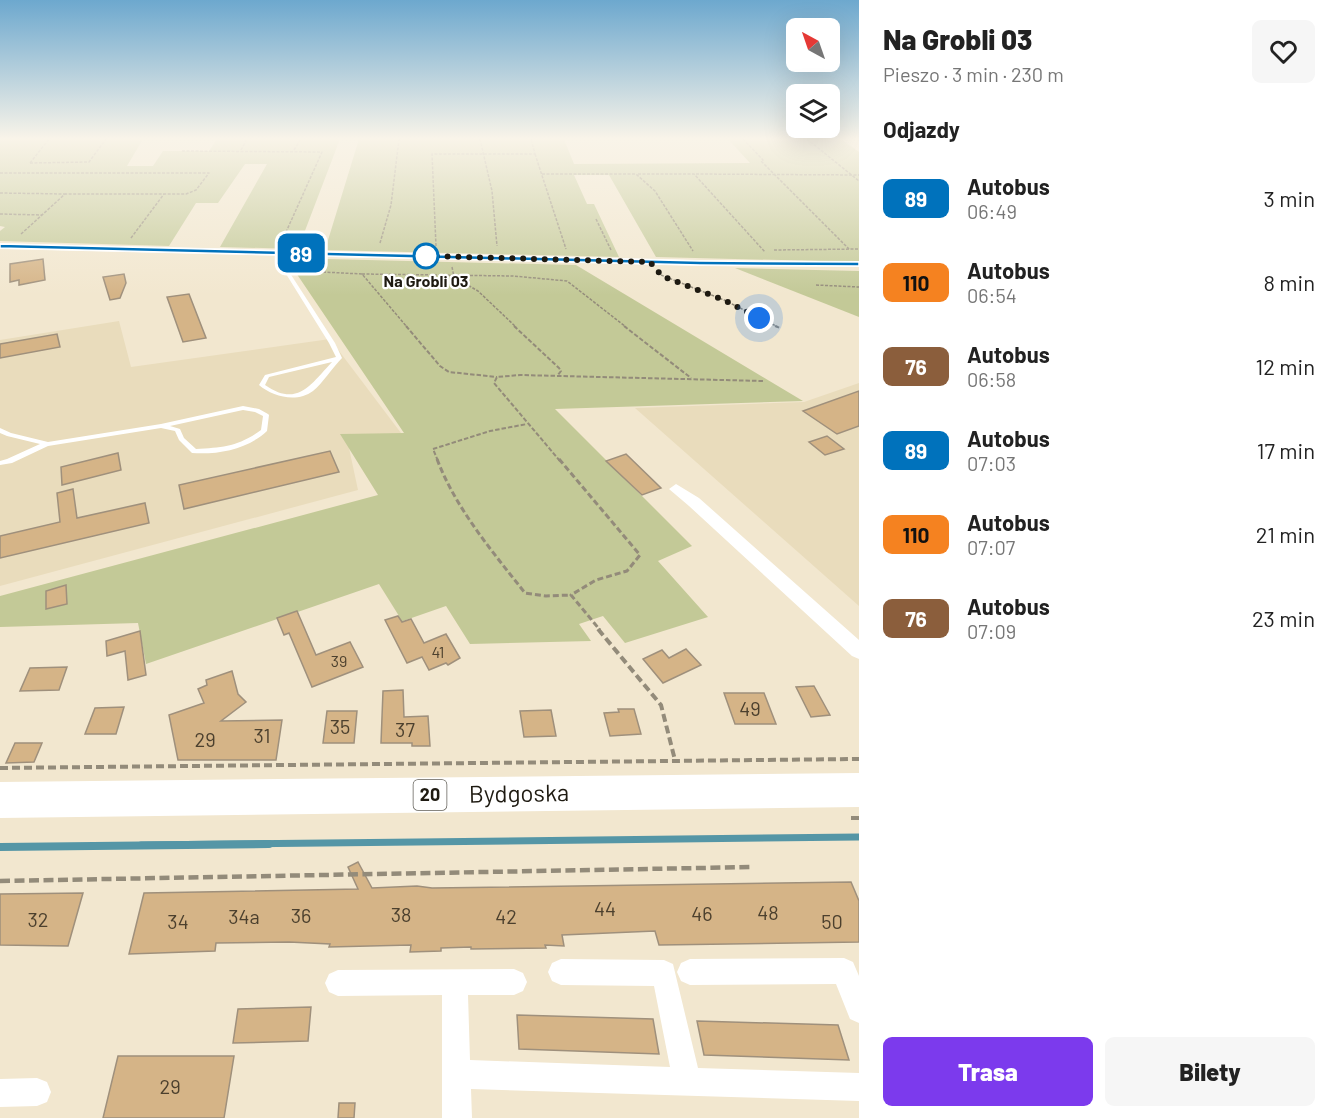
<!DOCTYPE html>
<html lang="pl">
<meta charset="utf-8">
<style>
:root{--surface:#fff;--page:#f6f6f6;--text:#222;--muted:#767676;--accent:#7c3aed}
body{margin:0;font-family:Barlow,sans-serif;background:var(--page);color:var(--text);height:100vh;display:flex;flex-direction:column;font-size:22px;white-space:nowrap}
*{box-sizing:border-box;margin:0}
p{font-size:20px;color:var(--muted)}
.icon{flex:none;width:33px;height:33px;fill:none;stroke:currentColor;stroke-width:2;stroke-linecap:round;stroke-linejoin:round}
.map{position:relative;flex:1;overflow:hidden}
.details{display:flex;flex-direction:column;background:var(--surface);width:480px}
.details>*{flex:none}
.badge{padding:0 12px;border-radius:9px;font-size:21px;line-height:39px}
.needle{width:39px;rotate:320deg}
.fabs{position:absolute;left:786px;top:18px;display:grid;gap:12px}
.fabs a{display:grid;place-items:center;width:54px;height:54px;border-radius:9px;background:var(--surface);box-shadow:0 6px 24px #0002;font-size:30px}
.you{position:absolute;width:30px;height:30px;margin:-15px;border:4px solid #fff;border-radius:50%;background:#1a73e8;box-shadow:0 0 0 9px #1a73e833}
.map>.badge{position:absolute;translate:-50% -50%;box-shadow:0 0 0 3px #fff}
h2{padding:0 24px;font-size:22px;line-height:54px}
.round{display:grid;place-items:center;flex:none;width:63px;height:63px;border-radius:9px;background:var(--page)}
.summary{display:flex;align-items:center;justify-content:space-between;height:102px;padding:0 24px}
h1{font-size:28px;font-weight:800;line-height:45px}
.action{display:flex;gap:12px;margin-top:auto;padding:12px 24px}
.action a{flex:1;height:69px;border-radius:9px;background:var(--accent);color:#fff;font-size:24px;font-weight:800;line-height:69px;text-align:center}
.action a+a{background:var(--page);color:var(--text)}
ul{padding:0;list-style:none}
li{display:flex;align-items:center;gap:18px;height:84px;padding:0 24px}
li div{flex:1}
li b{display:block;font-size:22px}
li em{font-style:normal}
li .badge{min-width:66px;font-weight:700;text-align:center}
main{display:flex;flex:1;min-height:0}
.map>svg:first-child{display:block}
.built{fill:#e9dcbc}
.green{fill:#c3c997}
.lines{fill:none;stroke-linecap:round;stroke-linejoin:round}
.stream-far1{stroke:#5596a6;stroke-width:7}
.stream{stroke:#5596a6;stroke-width:8}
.building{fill:#d5b487;stroke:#9f907c;stroke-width:1.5}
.path-far4{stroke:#938b7a;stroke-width:1.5;stroke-dasharray:3 1.5;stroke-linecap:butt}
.path-far3{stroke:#938b7a;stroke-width:2;stroke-dasharray:4.5 2;stroke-linecap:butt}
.path-far2{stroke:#938b7a;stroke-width:3;stroke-dasharray:6 3;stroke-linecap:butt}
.path-far1{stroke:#938b7a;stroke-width:4;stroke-dasharray:8 4;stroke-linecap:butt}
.path{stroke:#938b7a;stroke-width:4.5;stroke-dasharray:10 4.5;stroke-linecap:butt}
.lane{fill:#fff;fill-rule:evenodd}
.street{fill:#fff;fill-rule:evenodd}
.primary{fill:#fff;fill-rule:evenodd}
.line{fill:#0072bc;stroke:#fff;stroke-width:1.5}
.walk{stroke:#1e1a11;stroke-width:6;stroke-dasharray:0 10.8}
.stop-dot{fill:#fff;stroke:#0072bc;stroke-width:3}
.labels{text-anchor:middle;stroke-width:4.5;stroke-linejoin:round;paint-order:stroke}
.far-stop-label{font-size:16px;font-weight:bold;fill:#1e1a11;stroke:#fff}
.number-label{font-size:16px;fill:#4c402e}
.shield{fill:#fff;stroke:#625f58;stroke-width:1.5}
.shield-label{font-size:18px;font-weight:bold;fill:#1e1a11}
.near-number-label{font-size:20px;fill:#4c402e}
.near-street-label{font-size:24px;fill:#1e1a11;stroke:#fff}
</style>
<main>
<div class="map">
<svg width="859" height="1118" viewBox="0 0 859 1118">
<rect width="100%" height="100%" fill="#f2e7cf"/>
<g class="built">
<path d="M 119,321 L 131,367 L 330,339 L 401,433 L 349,448 L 358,490 L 0,586 L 0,340 Z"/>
<path d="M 859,383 L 859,606 L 635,408 L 804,402 Z"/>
</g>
<g class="green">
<path d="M 0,139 L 143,139 L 127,166 L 153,166 L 163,151 L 209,151 L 217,139 L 340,139 L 298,249 L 220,247 L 267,164 L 245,164 L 218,203 L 196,203 L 169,246 L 0,241 L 0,231 L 5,227 L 0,226 Z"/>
<path d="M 359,139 L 564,139 L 574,164 L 750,163 L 728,139 L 841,139 L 859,152 L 859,262 L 656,257 L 609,175 L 574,175 L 587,204 L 594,204 L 619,257 L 325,250 Z"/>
<path d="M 286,258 L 576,265 L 803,401 L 555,409 L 692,546 L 658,561 L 708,617 L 625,643 L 603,616 L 579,624 L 591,641 L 470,644 L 446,606 L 400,622 L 399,616 L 379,584 L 146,664 L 138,623 L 0,627 L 0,596 L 378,495 L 340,434 L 404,433 Z"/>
<path d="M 735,268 L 859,271 L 859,317 Z"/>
</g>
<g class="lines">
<path class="stream-far1" d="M 141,845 L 859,837"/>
<path class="stream" d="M 0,847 L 269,844"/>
</g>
<g class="building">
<path d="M 43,259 L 45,280 L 19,285 L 19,280 L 10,282 L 10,264 Z"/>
<path d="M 124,274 L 126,283 L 120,298 L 110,300 L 103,277 Z"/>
<path d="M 189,294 L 206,338 L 183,342 L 167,297 Z"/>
<path d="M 57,334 L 60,347 L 0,358 L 0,344 Z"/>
<path d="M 859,391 L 859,426 L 837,434 L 803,411 Z"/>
<path d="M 827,436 L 844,449 L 825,455 L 809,442 Z"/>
<path d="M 330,451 L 339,472 L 184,509 L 179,485 Z"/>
<path d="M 118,453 L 121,470 L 62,485 L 61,467 Z"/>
<path d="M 626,454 L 661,488 L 642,495 L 606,461 Z"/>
<path d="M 73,489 L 77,518 L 145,503 L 149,523 L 0,558 L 0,536 L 60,522 L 57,493 Z"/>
<path d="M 66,585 L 67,604 L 46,609 L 46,591 Z"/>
<path d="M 297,611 L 316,655 L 350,642 L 363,667 L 312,687 L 289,633 L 284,635 L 277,618 Z"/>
<path d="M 398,616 L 402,622 L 411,619 L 424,643 L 446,634 L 460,658 L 448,665 L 446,663 L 429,670 L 422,657 L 407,663 L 385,620 Z"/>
<path d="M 140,631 L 146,675 L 128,680 L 125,651 L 107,656 L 106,641 Z"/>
<path d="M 686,649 L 701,665 L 663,683 L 643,659 L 662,650 L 669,658 Z"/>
<path d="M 67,667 L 59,690 L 20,691 L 30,668 Z"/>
<path d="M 232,671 L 238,694 L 246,702 L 221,721 L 282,720 L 276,760 L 178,760 L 169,715 L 204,703 L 198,689 L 207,685 L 206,680 Z"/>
<path d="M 814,686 L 830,715 L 811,717 L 796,687 Z"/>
<path d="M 403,690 L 404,717 L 428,716 L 430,746 L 412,746 L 412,743 L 381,743 L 383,691 Z"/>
<path d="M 724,693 L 764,693 L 776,724 L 735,724 Z"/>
<path d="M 124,707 L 116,734 L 85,734 L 95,708 Z"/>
<path d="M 618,709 L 634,709 L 641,734 L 610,736 L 604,713 L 619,712 Z"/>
<path d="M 551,710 L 556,736 L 524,737 L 520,711 Z"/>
<path d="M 327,711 L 357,711 L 354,743 L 323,743 Z"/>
<path d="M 15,743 L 42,743 L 34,762 L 6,763 Z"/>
<path d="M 358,862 L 372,888 L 417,886 L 432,888 L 851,882 L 859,901 L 859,942 L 659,945 L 655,931 L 562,935 L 564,946 L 545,945 L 546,948 L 471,949 L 471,947 L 441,948 L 441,951 L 410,952 L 411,945 L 329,947 L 330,944 L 289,942 L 216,943 L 215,951 L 129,954 L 144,893 L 358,889 L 348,867 Z"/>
<path d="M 83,893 L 68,946 L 0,945 L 0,894 Z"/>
<path d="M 311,1007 L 308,1041 L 233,1043 L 238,1009 Z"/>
<path d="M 517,1015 L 653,1019 L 659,1054 L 519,1049 Z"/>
<path d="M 697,1021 L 838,1025 L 849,1060 L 704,1055 Z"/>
<path d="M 118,1056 L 234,1056 L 224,1118 L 103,1118 Z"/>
<path d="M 339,1103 L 355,1103 L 354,1118 L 338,1118 Z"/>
</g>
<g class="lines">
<g class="path-far4">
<path d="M 480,139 L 492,191 L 497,246"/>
<path d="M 743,139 L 763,160 L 761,161 L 849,249"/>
<path d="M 807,139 L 859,181"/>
<path d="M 241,150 L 247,139"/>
<path d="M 294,150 L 301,139"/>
<path d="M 182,151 L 322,152 L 282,241"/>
<path d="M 535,154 L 566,249"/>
<path d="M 30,163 L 89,162 L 106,139"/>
<path d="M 30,163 L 49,139"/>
<path d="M 0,173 L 209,173 L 196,190 L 186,194 L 65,194"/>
<path d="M 542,174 L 636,174 L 655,191 L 693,251"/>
<path d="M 638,174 L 694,174 L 765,252"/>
<path d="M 696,174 L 859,175"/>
<path d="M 0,193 L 65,194 L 20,235"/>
<path d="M 0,214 L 42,215"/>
<path d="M 596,219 L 611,250"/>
<path d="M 131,238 L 164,194"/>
<path d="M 380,243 L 391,205 L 399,139"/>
<path d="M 436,246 L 432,154 L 535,154 L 531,139"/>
<path d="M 774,250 L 859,249"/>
<path d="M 452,267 L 454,277 L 478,291 L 516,327"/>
<path d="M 323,272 L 362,274 L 407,327"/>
<path d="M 362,274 L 513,276 L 567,281 L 626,327"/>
<path d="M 661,275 L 724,300 L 778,327"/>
<path d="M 816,285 L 859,287"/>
</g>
<g class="path-far3">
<path d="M 406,326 L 440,366 L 449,372 L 497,377"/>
<path d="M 514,326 L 559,368 L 561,371 L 558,375"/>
<path d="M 624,326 L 691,378"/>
<path d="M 775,326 L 780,328"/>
<path d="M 438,461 L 433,449 L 490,431 L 527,424"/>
<path d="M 560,461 L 494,383 L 497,377 L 520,375 L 763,381"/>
</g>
<g class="path-far2">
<path d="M 437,459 C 456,509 492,551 525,593 L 546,596 L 571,595"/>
<path d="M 559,459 L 640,555 L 627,571 L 596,580 L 571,595 L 600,630"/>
</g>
<g class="path-far1">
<path d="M 598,629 L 661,705 L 675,760"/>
<path d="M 0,768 L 859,759"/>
<path d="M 851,818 L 859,818"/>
</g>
<path class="path" d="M 0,881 L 753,867"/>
<g class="lane">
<path d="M 275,252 L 277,253 L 335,343 L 342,358 C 333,367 322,384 313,391 C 297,403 273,397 259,385 L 265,375 L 336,357 L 329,343 L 273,253 ZM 332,362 C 311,384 298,408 265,385 L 269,377 Z"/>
<path d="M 243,406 L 259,409 L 268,414 L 269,415 L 267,431 C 248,449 218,455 192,453 L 179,440 L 175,431 L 161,428 L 48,446 L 12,463 L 0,465 L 0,461 L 7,459 L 40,444 L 7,436 L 0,433 L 0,428 L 11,433 L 48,442 L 161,424 ZM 243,410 L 255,412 L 263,416 L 261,430 C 237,447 223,447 196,449 L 184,438 L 180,429 L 170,426 Z"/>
</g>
<g class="street">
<path d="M 0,243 L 701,260 L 859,261 L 859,267 L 701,266 L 0,249 Z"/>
<path d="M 676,484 L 699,498 L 859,640 L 859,659 L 852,656 L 689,506 L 669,489 Z"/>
<path d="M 844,958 L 853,962 L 859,976 L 859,1023 L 850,1019 L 836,984 L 690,985 L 681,981 L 677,972 L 681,963 L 690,959 Z"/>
<path d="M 561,959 L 664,960 L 673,964 L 698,1068 L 859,1073 L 859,1101 L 471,1089 L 472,1118 L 442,1118 L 442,995 L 338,996 L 329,992 L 325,983 L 329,974 L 338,970 L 514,969 L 523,973 L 527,982 L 523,991 L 514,995 L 468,995 L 470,1060 L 670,1067 L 654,986 L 561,985 L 552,981 L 548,972 L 552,963 Z"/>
<path d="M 37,1078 L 47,1082 L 51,1092 L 47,1102 L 37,1106 L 0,1107 L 0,1079 Z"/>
</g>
<path class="primary" d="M 859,773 L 859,807 L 0,818 L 0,782 Z"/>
</g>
<linearGradient id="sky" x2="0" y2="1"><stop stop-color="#6da8ce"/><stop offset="0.47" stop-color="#f9f4e9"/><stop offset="1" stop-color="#f9f4e9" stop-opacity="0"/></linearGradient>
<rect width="859" height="295" fill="url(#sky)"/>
<path class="line" d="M 0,244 L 700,261 L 859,262 L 859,266 L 700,265 L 0,248 Z"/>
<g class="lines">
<path class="walk" d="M 426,256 L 650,262 L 661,275 L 667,278 L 724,300 L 759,318"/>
</g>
<circle class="stop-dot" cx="426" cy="256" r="12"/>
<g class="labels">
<g class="far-stop-label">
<text x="426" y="287">Na Grobli 03</text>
</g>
<g class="number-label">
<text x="438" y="658">41</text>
<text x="339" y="667">39</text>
</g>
<rect class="shield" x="413.5" y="780" width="33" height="30" rx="4.5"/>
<g class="shield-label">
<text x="430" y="801">20</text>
</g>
<g class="near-number-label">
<text x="750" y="716">49</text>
<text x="340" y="734">35</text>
<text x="405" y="737">37</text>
<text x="262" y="743">31</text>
<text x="205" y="747">29</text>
<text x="605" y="916">44</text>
<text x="768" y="920">48</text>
<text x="702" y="921">46</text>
<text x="401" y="922">38</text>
<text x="301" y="923">36</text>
<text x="244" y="924">34a</text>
<text x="506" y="924">42</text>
<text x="38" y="927">32</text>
<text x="178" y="929">34</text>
<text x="832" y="929">50</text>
<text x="170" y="1094">29</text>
</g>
<g class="near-street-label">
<text transform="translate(519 794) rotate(-1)" y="8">Bydgoska</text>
</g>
</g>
</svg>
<div class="fabs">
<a><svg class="needle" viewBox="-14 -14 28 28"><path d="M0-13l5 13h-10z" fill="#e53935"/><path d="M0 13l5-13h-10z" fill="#767676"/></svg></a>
<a><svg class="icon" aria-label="layers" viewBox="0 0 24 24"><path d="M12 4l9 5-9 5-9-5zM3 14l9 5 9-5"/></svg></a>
</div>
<div class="you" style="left:759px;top:318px"></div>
<b class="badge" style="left:301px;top:253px;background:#0072bc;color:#fff">89</b>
</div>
<section class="details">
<div class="summary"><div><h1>Na Grobli 03</h1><p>Pieszo · 3 min · 230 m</p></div><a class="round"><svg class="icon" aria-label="heart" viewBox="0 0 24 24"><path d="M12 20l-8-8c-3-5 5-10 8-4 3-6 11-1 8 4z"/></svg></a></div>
<h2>Odjazdy</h2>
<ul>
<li><span class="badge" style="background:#0072bc;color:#fff">89</span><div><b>Autobus</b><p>06:49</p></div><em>3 min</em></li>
<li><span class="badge" style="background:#f58220;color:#111">110</span><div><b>Autobus</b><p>06:54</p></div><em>8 min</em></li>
<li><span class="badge" style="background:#8b5e3c;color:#fff">76</span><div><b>Autobus</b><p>06:58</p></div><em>12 min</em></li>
<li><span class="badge" style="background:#0072bc;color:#fff">89</span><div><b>Autobus</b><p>07:03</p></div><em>17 min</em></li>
<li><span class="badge" style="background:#f58220;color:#111">110</span><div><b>Autobus</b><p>07:07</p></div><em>21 min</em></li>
<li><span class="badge" style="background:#8b5e3c;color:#fff">76</span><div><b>Autobus</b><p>07:09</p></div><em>23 min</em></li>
</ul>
<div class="action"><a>Trasa</a><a>Bilety</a></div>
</section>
</main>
